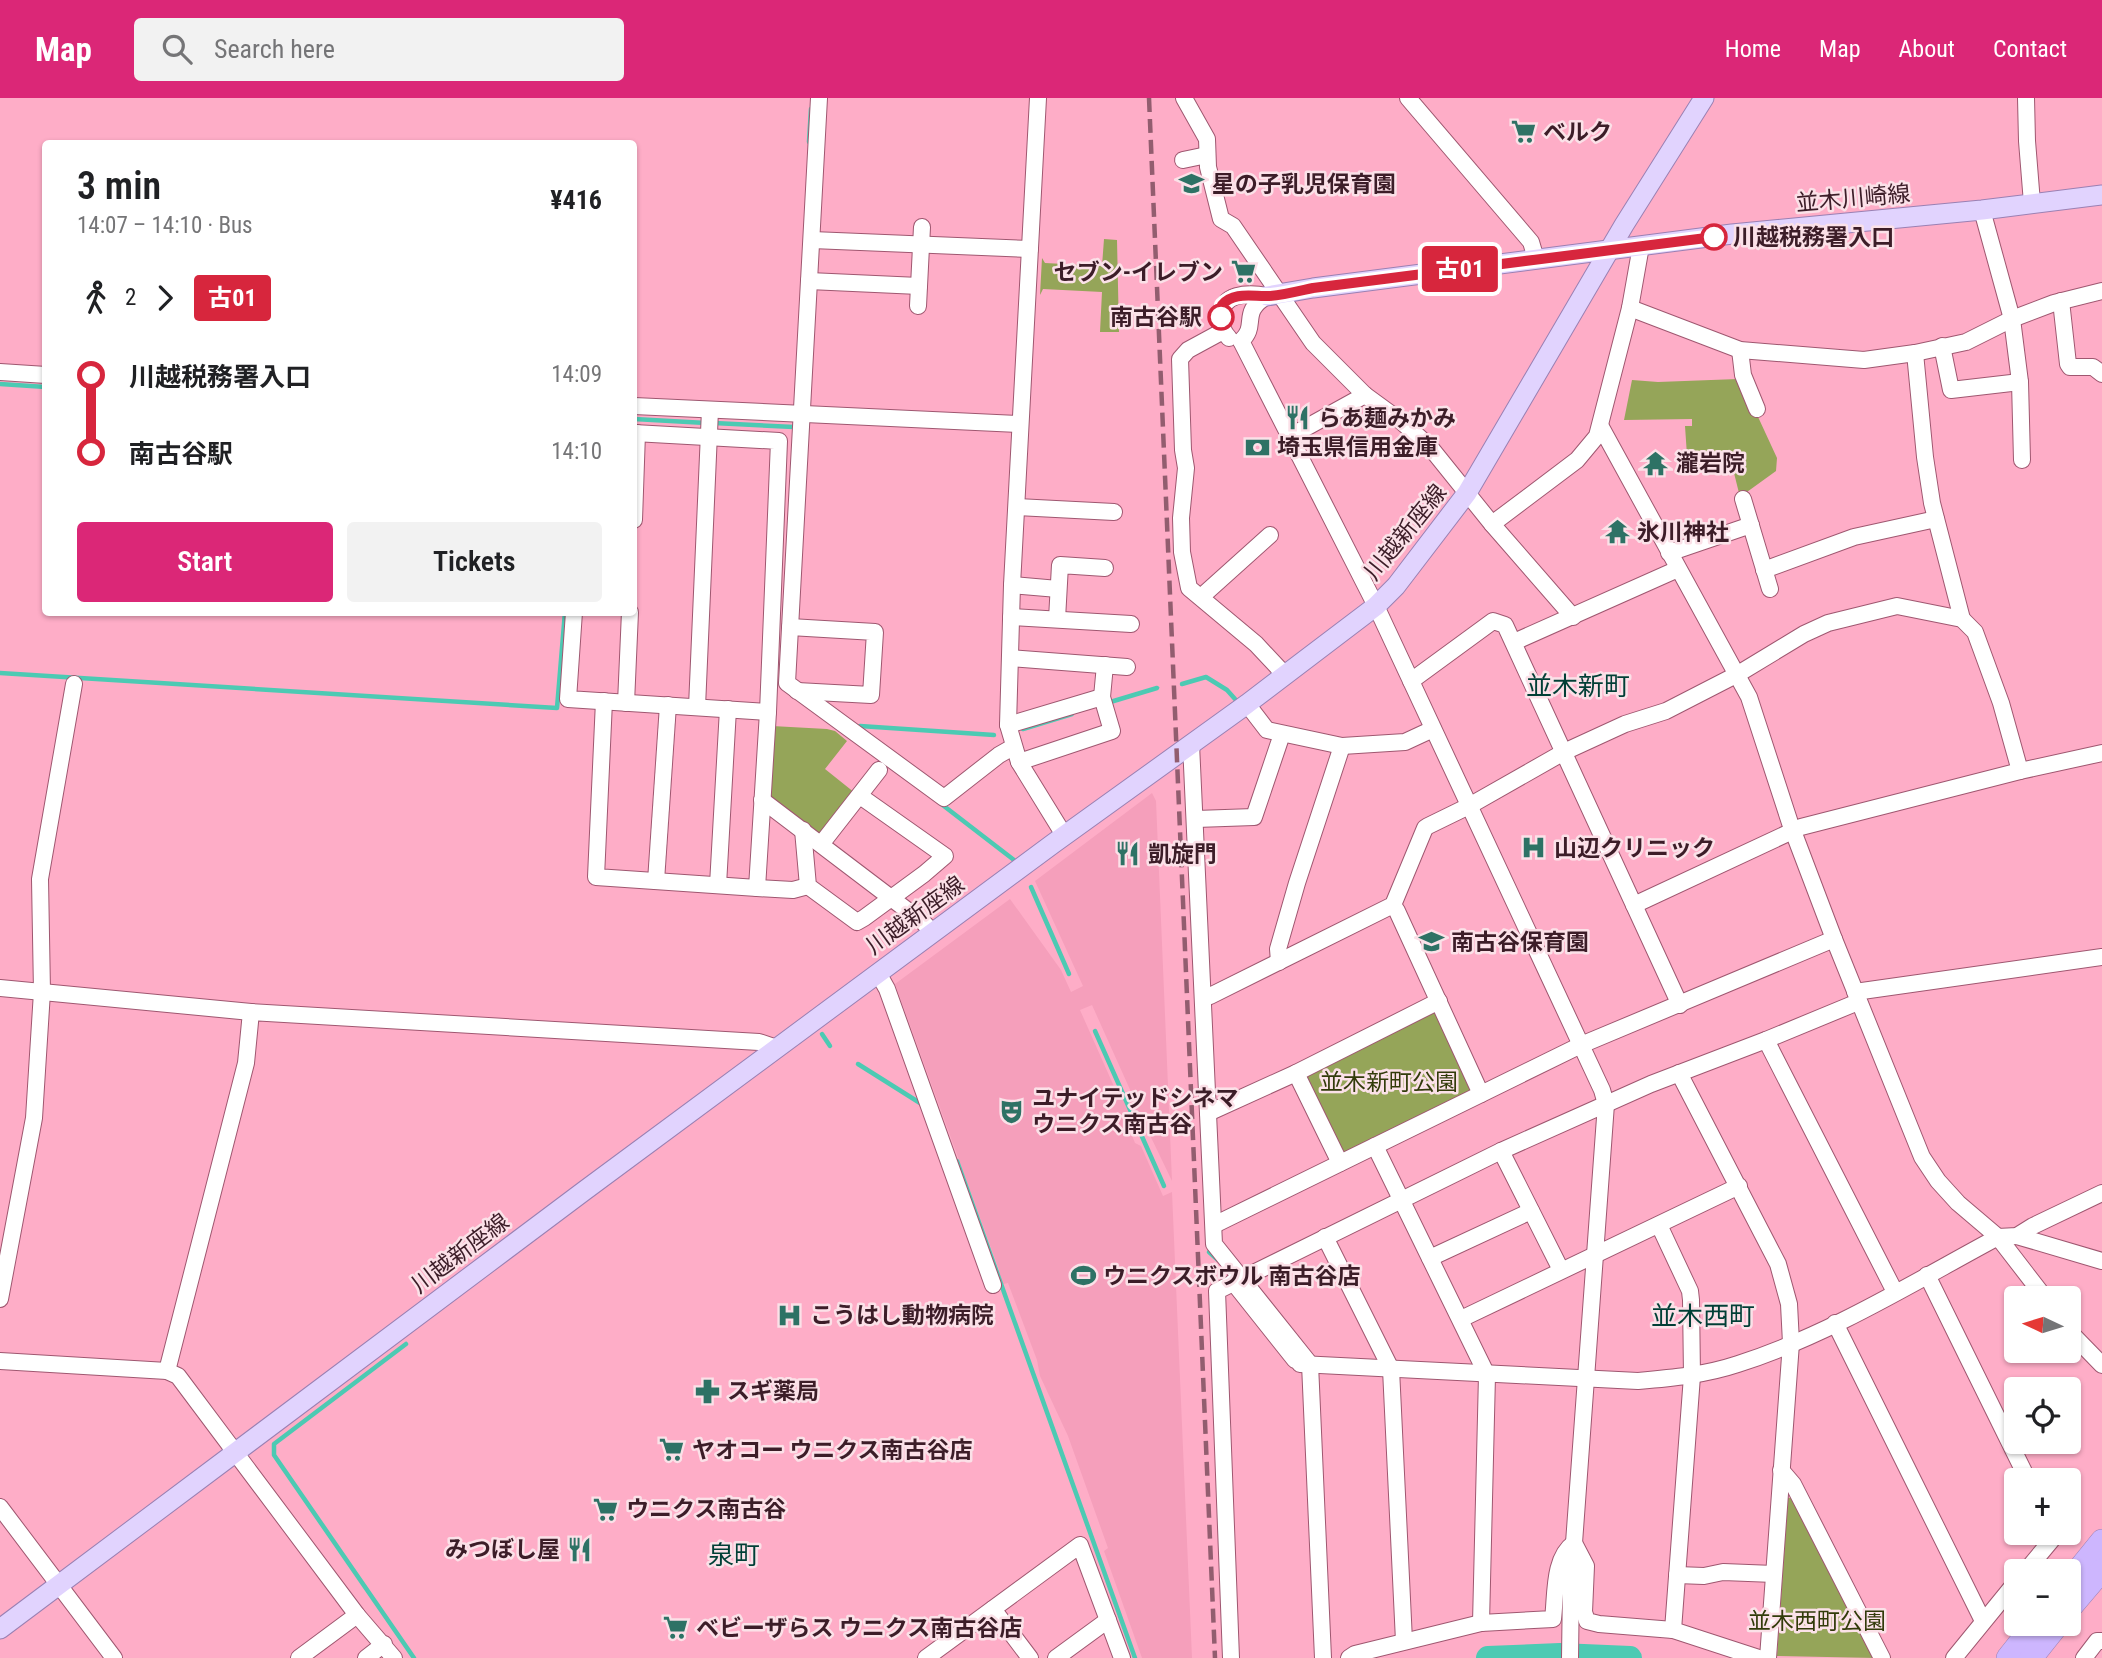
<!DOCTYPE html>
<meta charset="utf-8">
<style>
:root{--surface:#fff;--page:#f2f2f2;--text:#202124;--muted:#757577;--accent:#db2777}
body{margin:0;font-family:"Roboto Condensed","Noto Sans JP",sans-serif;background:var(--page);color:var(--text);height:100vh;display:flex;flex-direction:column;font-size:26px;white-space:nowrap}
*{box-sizing:border-box;margin:0}
p{font-size:23px;color:var(--muted)}
.icon{flex:none;width:38px;height:38px;fill:none;stroke:currentColor;stroke-width:2;stroke-linecap:round;stroke-linejoin:round}
.map{position:relative;flex:1;overflow:hidden}
.details{position:absolute;left:42px;top:42px;width:595px;height:476px;display:flex;flex-direction:column;background:var(--surface);border-radius:7px;box-shadow:0 2px 5px #0004}
.details>*{flex:none}
.badge{padding:0 14px;border-radius:5px;font-size:24px;line-height:46px}
.needle{width:46px;rotate:274deg}
.controls{position:absolute;left:2004px;top:1188px;display:grid;gap:14px}
.controls a{display:grid;place-items:center;width:77px;height:77px;border-radius:7px;background:var(--surface);box-shadow:0 2px 5px #0004;font-size:35px}
.map>.badge{position:absolute;translate:-50% -50%;box-shadow:0 0 0 4px #fff}
.legs{display:flex;align-items:center;gap:10px;height:77px;padding:0 35px;font-size:23px}
.legs p{margin-inline-start:auto}
.head{display:flex;align-items:center;justify-content:space-between;height:119px;padding:0 35px}
h1{font-size:38px;font-weight:600;line-height:52px}
.button{display:flex;gap:14px;margin-top:auto;padding:14px 35px}
.button a{flex:1;height:80px;border-radius:7px;background:var(--accent);color:#fff;font-size:28px;font-weight:600;line-height:80px;text-align:center}
.button a+a{background:var(--page);color:var(--text)}
ul{padding:0 35px;list-style:none}
li{display:flex;align-items:center;gap:24px;height:77px;font-size:26px}
li i{display:grid;place-items:center;width:10px;height:100%;margin:0 9px;background:currentColor}
li i::after{content:'';width:18px;height:18px;margin:-9px;border:5px solid;border-radius:50%;background:var(--surface)}
li p{margin-inline-start:auto}
li:first-child i{background:linear-gradient(#0000 50%,currentColor 0)}
li:last-child i{background:linear-gradient(currentColor 50%,#0000 0)}
header{display:flex;align-items:center;gap:42px;box-sizing:border-box;height:98px;padding:0 35px;background:var(--accent);color:#fff}
header strong{font-size:33px}
nav{display:flex;gap:38px;margin-inline-start:auto;font-size:24px}
.search{width:490px;height:63px;background:var(--page);display:flex;align-items:center;gap:18px;box-sizing:border-box;padding:0 24px;border-radius:7px;color:var(--muted);font-size:26px}
.map>svg:first-child{display:block}
.built{fill:#f59fbb;fill-rule:evenodd}
.green{fill:#95a559}
.lines{fill:none;stroke-linecap:round;stroke-linejoin:round}
.stream{stroke:#4ccab3;stroke-width:4.5}
.river{stroke:#4ccab3;stroke-width:24}
.minor-casing{stroke:#9f5770;stroke-width:18}
.major-casing{stroke:#9a80b3;stroke-width:21}
.highway-casing{stroke:#9a80b3;stroke-width:24}
.minor{stroke:#fff;stroke-width:16}
.major{stroke:#e1d3fe;stroke-width:19}
.highway{stroke:#cdb6fe;stroke-width:23}
.rail{stroke:#925d6f;stroke-width:4.5;stroke-dasharray:14 7;stroke-linecap:butt}
.line-1-casing{stroke:#fff;stroke-width:16}
.line-1{stroke:#d7263d;stroke-width:10}
.stop-1-dot{fill:#fff;stroke:#d7263d;stroke-width:3.5}
.labels{text-anchor:middle;stroke-width:5;stroke-linejoin:round;paint-order:stroke}
.poi-label{font-size:23px;font-weight:bold;fill:#3c1d28;stroke:#fbe1e8;text-anchor:start}
.street-label{font-size:23px;fill:#3c1d28;stroke:#fbe1e8}
.stop-label{font-size:23px;font-weight:bold;fill:#3c1d28;stroke:#fbe1e8;text-anchor:start}
.park-label{font-size:23px;fill:#323b0a;stroke:#fbe1e8}
.quarter-label{font-size:26px;fill:#013f36;stroke:#fbe1e8}
</style>
<header>
<strong>Map</strong>
<div class="search"><svg class="icon" aria-label="search" viewBox="0 0 24 24"><circle cx="10" cy="10" r="6"/><path d="M15 15l6 6"/></svg>Search here</div>
<nav><a>Home</a><a>Map</a><a>About</a><a>Contact</a></nav>
</header>
<div class="map">
<svg width="2102" height="1560" viewBox="0 0 2102 1560">
<rect width="100%" height="100%" fill="#feadc7"/>
<path class="built" d="M 1152,695 L 1156,703 L 1172,1083 L 1147,1031 L 1143,1029 L 1131,1035 L 1135,1045 L 1141,1048 L 1163,1098 L 1172,1094 L 1192,1560 L 1142,1560 L 1104,1453 L 1108,1450 L 1068,1338 L 1040,1278 L 1037,1262 L 1008,1185 L 999,1187 L 994,1174 L 999,1172 L 895,886 L 1010,801 L 1061,872 L 1071,894 L 1083,888 L 1035,783 ZM 1092,907 L 1132,996 L 1120,1002 L 1080,912 Z"/>
<g class="green">
<path d="M 1104,141 L 1117,142 L 1119,234 L 1100,234 L 1102,194 L 1043,191 L 1040,197 L 1042,160 L 1045,165 L 1102,168 Z"/>
<path d="M 1738,281 L 1741,282 L 1777,360 L 1776,373 L 1740,399 L 1732,367 L 1688,372 L 1685,328 L 1692,328 L 1692,321 L 1624,322 L 1632,282 L 1658,284 Z"/>
<path d="M 772,628 L 827,631 L 835,633 L 847,643 L 825,671 L 855,695 L 825,735 L 819,736 L 770,701 Z"/>
<path d="M 1432,914 L 1438,915 L 1472,988 L 1470,994 L 1347,1055 L 1342,1054 L 1305,981 L 1307,975 Z"/>
<path d="M 1796,1399 L 1876,1560 L 1777,1558 L 1788,1400 Z"/>
</g>
<g class="lines">
<g class="stream">
<path d="M 809,44 L 811,11"/>
<path d="M 0,286 L 46,289"/>
<path d="M 634,321 L 706,325"/>
<path d="M 714,325 L 794,329"/>
<path d="M 0,575 L 557,610 L 565,514"/>
<path d="M 1182,586 L 1206,579 L 1227,592 L 1235,601"/>
<path d="M 1107,605 L 1157,590"/>
<path d="M 860,628 L 994,637"/>
<path d="M 1023,631 L 1072,616"/>
<path d="M 940,705 L 1014,762"/>
<path d="M 1031,789 L 1069,876"/>
<path d="M 1095,933 L 1164,1088"/>
<path d="M 822,936 L 830,948"/>
<path d="M 858,966 L 920,1005"/>
<path d="M 957,1063 L 1135,1560"/>
<path d="M 1209,1154 L 1218,1162"/>
<path d="M 406,1246 L 274,1346 L 274,1357 L 414,1560"/>
</g>
<path class="river" d="M 1488,1560 L 1560,1557 L 1630,1560"/>
<defs>
<g id="minor">
<path d="M 819,0 L 787,585 L 944,700 L 999,657 L 1013,649"/>
<path d="M 1038,0 L 1012,487 L 1008,627 L 1019,664 L 1064,737"/>
<path d="M 1184,0 L 1207,41 L 1208,69 L 1221,121 L 1233,128 L 1313,245 L 1365,297 L 1402,324 L 1430,349 L 1492,426 L 1573,519"/>
<path d="M 1408,0 L 1531,144 L 1536,161"/>
<path d="M 2026,0 L 2027,43 L 2032,105"/>
<path d="M 1183,62 L 1207,57"/>
<path d="M 1982,112 L 2012,221 L 2020,284 L 2022,362"/>
<path d="M 812,142 L 1030,151"/>
<path d="M 809,183 L 919,188"/>
<path d="M 2061,203 L 2068,266 L 2070,269 L 2093,269 L 2102,276"/>
<path d="M 918,208 L 922,129"/>
<path d="M 1630,210 L 1740,252 L 1864,262 L 1915,255 L 1966,244 L 2012,221 L 2054,205 L 2102,193"/>
<path d="M 1223,233 L 1188,252 L 1180,261 L 1183,352 L 1186,370 L 1181,420 L 1182,454 L 1189,490 L 1256,546 L 1285,577"/>
<path d="M 1229,240 C 1223,234 1221,228 1221,220 C 1220,195 1248,194 1267,198"/>
<path d="M 1241,243 L 1376,508 L 1602,992 L 1606,1006 L 1571,1486 L 1570,1560"/>
<path d="M 1241,243 C 1259,227 1239,215 1267,198"/>
<path d="M 1942,248 L 1951,292 L 2020,284"/>
<path d="M 1740,252 L 1743,277 L 1757,311"/>
<path d="M 1915,255 L 1925,359 L 1932,405 L 1962,521"/>
<path d="M 0,274 L 46,277"/>
<path d="M 634,308 L 1020,326"/>
<path d="M 1601,329 L 1749,599 L 1790,725 L 1834,841 L 1922,1059 L 1938,1083 L 1958,1105 L 1998,1139 L 2045,1200"/>
<path d="M 1289,339 L 1365,297"/>
<path d="M 1743,401 L 1770,491"/>
<path d="M 1017,409 L 1114,414"/>
<path d="M 634,422 L 637,335"/>
<path d="M 1492,426 L 1577,362 L 1597,338 L 1630,210 L 1641,148"/>
<path d="M 1669,455 L 1751,427"/>
<path d="M 1764,472 L 1854,439 L 1936,421"/>
<path d="M 1012,487 L 1058,491"/>
<path d="M 1201,499 L 1270,437"/>
<path d="M 574,514 L 568,601 L 768,614"/>
<path d="M 1011,519 L 1131,526"/>
<path d="M 1057,521 L 1060,467 L 1105,470"/>
<path d="M 790,529 L 875,534 L 871,597 L 797,593"/>
<path d="M 1514,544 L 1678,471"/>
<path d="M 1010,560 L 1127,569"/>
<path d="M 1411,583 L 1493,523 L 1505,527 L 1680,907"/>
<path d="M 604,603 L 596,779 L 757,790 L 768,614 L 779,343 L 634,335"/>
<path d="M 626,605 L 630,514"/>
<path d="M 1247,606 L 1267,632 L 1342,648 L 1405,644 L 1433,631"/>
<path d="M 697,609 L 710,312"/>
<path d="M 1008,627 L 1102,599"/>
<path d="M 1191,646 L 1214,1146 L 1310,1266 L 1323,1560"/>
<path d="M 1019,664 L 1112,633 L 1102,599 L 1105,567"/>
<path d="M 762,702 L 924,825 L 932,834"/>
<path d="M 1196,721 L 1254,719 L 1282,636"/>
<path d="M 803,732 L 808,788 L 857,824 L 864,820 L 924,776 L 945,758 L 860,698"/>
<path d="M 822,745 L 879,672"/>
<path d="M 656,783 L 668,607"/>
<path d="M 718,787 L 728,611"/>
<path d="M 757,790 L 793,792 L 808,788"/>
<path d="M 1393,807 L 1397,813 L 1481,996"/>
<path d="M 1634,807 L 1801,729 L 2020,673 L 2102,655"/>
<path d="M 1279,864 L 1278,851 L 1297,785 L 1342,648"/>
<path d="M 878,875 L 887,891 L 993,1187"/>
<path d="M 0,890 L 251,914"/>
<path d="M 1855,894 L 2102,859"/>
<path d="M 1203,900 L 1210,898 L 1393,807 L 1425,730 L 1428,728 L 1469,708 L 1564,654 L 1625,626 L 1666,613 L 1738,576 L 1804,536 L 1828,525 L 1897,508 L 1962,521 L 1975,534 L 2001,605 L 2020,673"/>
<path d="M 1766,942 L 1895,1194"/>
<path d="M 1296,975 L 1340,1065"/>
<path d="M 1679,975 L 1778,1166 L 1789,1206 L 1791,1245 L 1768,1560"/>
<path d="M 1208,1015 L 1296,975 L 1439,903"/>
<path d="M 1375,1048 L 1487,1277 L 1481,1525"/>
<path d="M 1501,1053 L 1561,1172"/>
<path d="M 1214,1127 L 1581,947 L 1834,841"/>
<path d="M 1659,1127 L 1690,1193 L 1691,1202 L 1692,1278 L 1673,1532"/>
<path d="M 2017,1138 L 2102,1163"/>
<path d="M 1325,1139 L 1391,1271 L 1404,1543"/>
<path d="M 1430,1160 L 1531,1113"/>
<path d="M 1927,1177 L 2028,1382"/>
<path d="M 1233,1184 L 1295,1262"/>
<path d="M 0,1201 L 34,1020 L 42,894 L 40,781 L 74,586"/>
<path d="M 1461,1221 L 1739,1088"/>
<path d="M 1835,1225 L 1983,1523"/>
<path d="M 2068,1232 L 2102,1267"/>
<path d="M 0,1263 L 167,1273 L 178,1278 L 357,1517 L 394,1560"/>
<path d="M 1300,1266 L 1638,1283 C 1672,1280 1705,1277 1738,1266 C 1829,1237 1914,1184 1998,1139 L 2017,1138 L 2033,1128 L 2102,1095"/>
<path d="M 167,1273 L 246,965 L 251,914 L 759,944 L 777,950"/>
<path d="M 1781,1372 L 1793,1386 L 1882,1560"/>
<path d="M 0,1409 L 114,1560"/>
<path d="M 2025,1474 L 2055,1438 L 2054,1435"/>
<path d="M 1677,1477 L 1704,1478 L 1723,1474 L 1774,1476"/>
<path d="M 993,1511 L 1030,1560"/>
<path d="M 299,1560 L 357,1517"/>
<path d="M 366,1560 L 384,1546"/>
<path d="M 926,1560 L 1080,1447 L 1122,1560"/>
<path d="M 1056,1560 L 1108,1522"/>
<path d="M 1231,1560 L 1217,1193 L 1501,1053 L 1651,986 L 1766,942 L 1858,904"/>
<path d="M 1349,1560 L 1355,1556 L 1481,1525 L 1553,1521 C 1556,1496 1553,1460 1574,1445 L 1586,1468 L 1584,1514 L 1587,1523 L 1599,1526 L 1673,1532 L 1759,1560"/>
<path d="M 1954,1560 L 2016,1484"/>
<path d="M 2084,1560 L 2097,1543 L 2102,1543"/>
</g>
<g id="major">
<path d="M 1267,198 L 1313,190 L 1732,136 L 1982,112 L 2102,97"/>
<path d="M 0,1531 L 584,1093 L 1054,745 L 1247,606 L 1376,508 L 1396,488 L 1467,395 L 1624,127 L 1704,0"/>
</g>
<g id="highway">
<path d="M 2068,1485 L 2102,1443"/>
<path d="M 2068,1512 L 2102,1472"/>
<path d="M 2008,1560 L 2035,1526"/>
<path d="M 2031,1560 L 2058,1526"/>
</g>
</defs>
<use href="#minor" class="minor-casing"/>
<use href="#major" class="major-casing"/>
<use href="#highway" class="highway-casing"/>
<use href="#minor" class="minor"/>
<use href="#major" class="major"/>
<use href="#highway" class="highway"/>
<path class="rail" d="M 1149,0 L 1215,1560"/>
</g>
<g class="lines">
<defs>
<path id="line-1" d="M 1221,219 L 1222,207 C 1234,193 1254,199 1269,198 C 1284,197 1299,193 1313,190 L 1714,139"/>
</defs>
<use href="#line-1" class="line-1-casing"/>
<use href="#line-1" class="line-1"/>
</g>
<defs>
<symbol id="supermarket-bare" viewBox="-9 -9 18 18"><path d="M-6-5.5h2.5l.6 2H6L4.5 2H-2.5L-4.4-4H-6ZM-1.5 3.2a1.3 1.3 0 1 0 .1 0ZM3 3.2a1.3 1.3 0 1 0 .1 0Z" fill="#2e7265" stroke="#fbe1e8" stroke-width="2.5" paint-order="stroke"/></symbol>
<symbol id="school-bare" viewBox="-9 -9 18 18"><path d="M0-5L7-2L0 1L-7-2ZM-4 1L0 2.5L4 1V4Q0 6-4 4Z" fill="#2e7265" stroke="#fbe1e8" stroke-width="2.5" paint-order="stroke"/></symbol>
<symbol id="restaurant-bare" viewBox="-9 -9 18 18"><path d="M-5-6h1v4h1v-4h1v4h1v-4h1v5L-1.5 .5V6h-2V.5L-5-1ZM5-6V6H3V1.5H1.5Q1.5-4 5-6Z" fill="#2e7265" stroke="#fbe1e8" stroke-width="2.5" paint-order="stroke"/></symbol>
<symbol id="bank-bare" viewBox="-9 -9 18 18"><path d="M-6-4H6V4H-6ZM0-2.3a2.3 2.3 0 1 0 0 4.6a2.3 2.3 0 1 0 0-4.6Z" fill="#2e7265" stroke="#fbe1e8" stroke-width="2.5" paint-order="stroke"/></symbol>
<symbol id="temple-bare" viewBox="-9 -9 18 18"><path d="M0-6L5-2H3V0L6.5 2.5H4V6H1.5V3h-3V6H-4V2.5H-6.5L-3 0V-2H-5Z" fill="#2e7265" stroke="#fbe1e8" stroke-width="2.5" paint-order="stroke"/></symbol>
<symbol id="hospital-bare" viewBox="-9 -9 18 18"><path d="M-5-5h3v3.5h4V-5h3V5h-3V1.5h-4V5h-3Z" fill="#2e7265" stroke="#fbe1e8" stroke-width="2.5" paint-order="stroke"/></symbol>
<symbol id="theatre-bare" viewBox="-9 -9 18 18"><path d="M-5-5.5Q0-4 5-5.5V0Q5 5 0 6Q-5 5-5 0ZM-3.3-2.5H-1v1.5H-3.3ZM1-2.5H3.3v1.5H1ZM-2.8 1Q0 5.5 2.8 1Z" fill="#2e7265" stroke="#fbe1e8" stroke-width="2.5" paint-order="stroke"/></symbol>
<symbol id="stadium-bare" viewBox="-9 -9 18 18"><path d="M0-5a6.5 5 0 1 0 0 10a6.5 5 0 1 0 0-10ZM-3.5-1.8h7v3.6h-7Z" fill="#2e7265" stroke="#fbe1e8" stroke-width="2.5" paint-order="stroke"/></symbol>
<symbol id="pharmacy-bare" viewBox="-9 -9 18 18"><path d="M-2-6h4v4h4v4h-4v4h-4v-4h-4v-4h4Z" fill="#2e7265" stroke="#fbe1e8" stroke-width="2.5" paint-order="stroke"/></symbol>
</defs>
<g fill-rule="evenodd">
<use href="#supermarket-bare" x="1506" y="16" width="35" height="35"/>
<use href="#school-bare" x="1174" y="68" width="35" height="35"/>
<use href="#supermarket-bare" x="1226" y="156" width="35" height="35"/>
<use href="#restaurant-bare" x="1280" y="302" width="35" height="35"/>
<use href="#bank-bare" x="1240" y="332" width="35" height="35"/>
<use href="#temple-bare" x="1638" y="348" width="35" height="35"/>
<use href="#temple-bare" x="1600" y="416" width="35" height="35"/>
<use href="#hospital-bare" x="1516" y="732" width="35" height="35"/>
<use href="#restaurant-bare" x="1110" y="738" width="35" height="35"/>
<use href="#school-bare" x="1414" y="826" width="35" height="35"/>
<use href="#theatre-bare" x="994" y="996" width="35" height="35"/>
<use href="#stadium-bare" x="1066" y="1160" width="35" height="35"/>
<use href="#hospital-bare" x="772" y="1200" width="35" height="35"/>
<use href="#pharmacy-bare" x="690" y="1276" width="35" height="35"/>
<use href="#supermarket-bare" x="654" y="1334" width="35" height="35"/>
<use href="#supermarket-bare" x="588" y="1394" width="35" height="35"/>
<use href="#restaurant-bare" x="562" y="1434" width="35" height="35"/>
<use href="#supermarket-bare" x="658" y="1512" width="35" height="35"/>
</g>
<g class="stop-1-dot">
<circle cx="1714" cy="139" r="12"/>
<circle cx="1221" cy="219" r="12"/>
</g>
<g class="labels">
<g class="poi-label">
<text x="1543" y="42">ベルク</text>
<text x="1212" y="94">星の子乳児保育園</text>
<text x="1223" y="182" text-anchor="end">セブン-イレブン</text>
<text x="1318" y="328">らあ麺みかみ</text>
<text x="1277" y="357">埼玉県信用金庫</text>
<text x="1676" y="373">瀧岩院</text>
<text x="1637" y="442">氷川神社</text>
<text x="1554" y="758">山辺クリニック</text>
<text x="1148" y="764">凱旋門</text>
<text x="1451" y="852">南古谷保育園</text>
<text x="1032" y="1008">ユナイテッドシネマ<tspan x="1032" dy="26">ウニクス南古谷</tspan></text>
<text x="1103" y="1186">ウニクスボウル 南古谷店</text>
<text x="810" y="1225">こうはし動物病院</text>
<text x="727" y="1301">スギ薬局</text>
<text x="692" y="1360">ヤオコー ウニクス南古谷店</text>
<text x="626" y="1419">ウニクス南古谷</text>
<text x="560" y="1459" text-anchor="end">みつぼし屋</text>
<text x="696" y="1538">ベビーザらス ウニクス南古谷店</text>
</g>
<g class="street-label">
<text transform="translate(1853 100) rotate(-5)" y="8">並木川崎線</text>
<text transform="translate(1405 434) rotate(-51)" y="8">川越新座線</text>
<text transform="translate(915 817) rotate(-36)" y="8">川越新座線</text>
<text transform="translate(460 1155) rotate(-37)" y="8">川越新座線</text>
</g>
<g class="stop-label">
<text x="1733" y="147">川越税務署入口</text>
<text x="1202" y="227" text-anchor="end">南古谷駅</text>
</g>
<g class="park-label">
<text x="1389" y="992">並木新町公園</text>
<text x="1817" y="1531">並木西町公園</text>
</g>
<g class="quarter-label">
<text x="1578" y="597">並木新町</text>
<text x="1703" y="1227">並木西町</text>
<text x="734" y="1466">泉町</text>
</g>
</g>
</svg>
<div class="controls">
<a><svg class="needle" viewBox="-14 -14 28 28"><path d="M0-13l5 13h-10z" fill="#e53935"/><path d="M0 13l5-13h-10z" fill="#757577"/></svg></a>
<a><svg class="icon" aria-label="locate" viewBox="0 0 24 24"><circle cx="12" cy="12" r="6"/><path d="M12 2v4M12 18v4M2 12h4M18 12h4"/></svg></a>
<a>+</a>
<a>−</a>
</div>
<b class="badge" style="left:1460px;top:171px;background:#d7263d;color:#fff">古01</b>
<section class="details">
<div class="head"><div><h1>3 min</h1><p>14:07 – 14:10 · Bus</p></div><b>¥416</b></div>
<div class="legs"><svg class="icon" aria-label="walk" viewBox="0 0 24 24"><circle cx="13" cy="4" r="2"/><path d="M13 8l-2 6 4 7M11 14l-3 7M7 12l3-4h3l4 4"/></svg>2<svg class="icon" aria-label="forward" viewBox="0 0 24 24"><path d="M9 5l7 7-7 7"/></svg><b class="badge" style="background:#d7263d;color:#fff">古01</b></div>
<ul>
<li><i style="color:#d7263d"></i><b>川越税務署入口</b><p>14:09</p></li>
<li><i style="color:#d7263d"></i><b>南古谷駅</b><p>14:10</p></li>
</ul>
<div class="button"><a>Start</a><a>Tickets</a></div>
</section>
</div>
